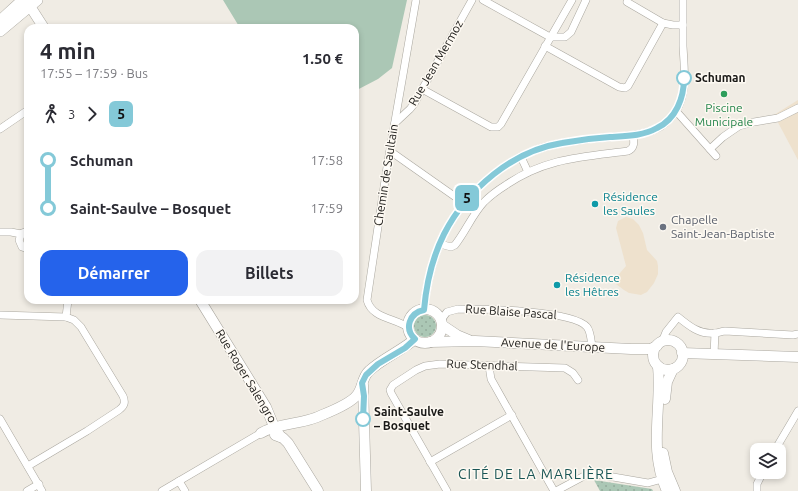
<!DOCTYPE html>
<html lang="fr">
<meta charset="utf-8">
<style>
:root{--surface:#fff;--page:#f2f2f3;--text:#2b2b33;--muted:#7c7c81;--accent:#2563eb}
body{margin:0;font-family:Ubuntu,sans-serif;background:var(--page);color:var(--text);height:100vh;display:flex;flex-direction:column;font-size:15px;white-space:nowrap}
*{box-sizing:border-box;margin:0}
p{font-size:13px;color:var(--muted)}
.icon{flex:none;width:22px;height:22px;fill:none;stroke:currentColor;stroke-width:2;stroke-linecap:round;stroke-linejoin:round}
.map{position:relative;flex:1;overflow:hidden}
.panel{position:absolute;left:24px;top:24px;width:335px;height:280px;display:flex;flex-direction:column;background:var(--surface);border-radius:12px;box-shadow:0 2px 6px #0003}
.panel>*{flex:none}
.badge{padding:0 8px;border-radius:6px;font-size:14px;line-height:26px}
.tools{position:absolute;left:750px;top:443px;display:grid;gap:8px}
.tools a{display:grid;place-items:center;width:36px;height:36px;border-radius:8px;background:var(--surface);box-shadow:0 2px 6px #0003;font-size:20px}
.map>.badge{position:absolute;translate:-50% -50%;box-shadow:0 0 0 2px #fff}
.legs{display:flex;align-items:center;gap:6px;height:44px;padding:0 16px;font-size:13px}
.legs p{margin-inline-start:auto}
.headline{display:flex;align-items:center;justify-content:space-between;height:68px;padding:0 16px}
h1{font-size:22px;font-weight:700;line-height:30px}
.action{display:flex;gap:8px;margin-top:auto;padding:8px 16px}
.action a{flex:1;height:46px;border-radius:12px;background:var(--accent);color:#fff;font-size:16px;font-weight:700;line-height:46px;text-align:center}
.action a+a{background:var(--page);color:var(--text)}
ul{padding:0 16px;list-style:none}
li{display:flex;align-items:center;gap:14px;height:48px;font-size:15px}
li i{display:grid;place-items:center;width:6px;height:100%;margin:0 5px;background:currentColor}
li i::after{content:'';width:10px;height:10px;margin:-5px;border:3px solid;border-radius:50%;background:var(--surface)}
li p{margin-inline-start:auto}
li:first-child i{background:linear-gradient(#0000 50%,currentColor 0)}
li:last-child i{background:linear-gradient(currentColor 50%,#0000 0)}
.map>svg:first-child{display:block}
.education{fill:#eee1cd}
.grass{fill:url(#grass-dots)}
.park{fill:#abc7b5}
.lines{fill:none;stroke-linecap:round;stroke-linejoin:round}
.street-casing{stroke:#aaa79f;stroke-width:8}
.secondary-casing{stroke:#aaa79f;stroke-width:11}
.primary-casing{stroke:#aaa79f;stroke-width:12}
.street{stroke:#fff;stroke-width:7}
.secondary{stroke:#fff;stroke-width:10}
.primary{stroke:#fff;stroke-width:11}
.line-1-casing{stroke:#fff;stroke-width:9}
.line-1{stroke:#84c9d8;stroke-width:6}
.stop-1-dot{fill:#fff;stroke:#84c9d8;stroke-width:2}
.leisure-dot{fill:#2e9e5b;stroke:#fdf9f2;stroke-width:1.5}
.culture-dot{fill:#0f9aa8;stroke:#fdf9f2;stroke-width:1.5}
.worship-dot{fill:#6b7280;stroke:#fdf9f2;stroke-width:1.5}
.labels{text-anchor:middle;stroke-width:3;stroke-linejoin:round;paint-order:stroke}
.street-label{font-size:12px;fill:#1a1917;stroke:#fdf9f2}
.stop-label{font-size:12px;font-weight:bold;fill:#1a1917;stroke:#fdf9f2;text-anchor:start}
.leisure-label{font-size:12px;fill:#27864d;stroke:#fdf9f2}
.culture-label{font-size:12px;fill:#0d838f;stroke:#fdf9f2;text-anchor:start}
.worship-label{font-size:12px;fill:#5b616d;stroke:#fdf9f2;text-anchor:start}
.quarter-label{font-size:14px;letter-spacing:1px;fill:#195555;stroke:#fdf9f2}
</style>
<div class="map">
<svg width="798" height="491" viewBox="0 0 798 491">
<defs>
<pattern id="grass-dots" width="8" height="8" patternUnits="userSpaceOnUse"><rect width="8" height="8" fill="#abc7b5"/><path d="M2 2h.1M6 6h.1" fill="none" stroke="#93aa9b" stroke-width="1.8" stroke-linecap="round"/></pattern>
</defs>
<rect width="100%" height="100%" fill="#f0ece4"/>
<g class="education">
<path d="M 798,100 L 798,160 L 774,115 Z"/>
<path d="M 626,217 L 633,219 L 639,225 L 643,233 L 647,250 L 657,261 L 658,266 L 658,274 L 654,283 L 647,292 L 641,295 L 629,293 L 624,290 L 616,284 L 614,280 L 626,266 L 616,228 L 618,221 Z"/>
</g>
<g class="grass">
<circle cx="425" cy="326" r="11"/>
<path d="M 594,480 L 652,489 L 653,491 L 600,491 Z"/>
</g>
<path class="park" d="M 223,0 L 407,0 L 392,68 L 378,79 L 355,91 L 355,28 L 240,28 Z"/>
<g class="lines">
<defs>
<g id="street">
<path d="M 483,0 L 550,37 L 565,37 L 571,32 L 586,0"/>
<path d="M 627,2 L 663,23"/>
<path d="M 545,46 L 619,87 L 625,88 L 628,86 L 663,23 L 673,25 L 683,25"/>
<path d="M 422,89 L 491,127 L 498,127 L 501,124 L 572,0"/>
<path d="M 676,111 L 716,156"/>
<path d="M 395,123 L 410,109 L 414,104 L 472,0"/>
<path d="M 0,129 L 28,110"/>
<path d="M 710,149 L 723,137 L 739,126 L 754,122 L 778,118 L 798,108"/>
<path d="M 390,151 L 464,203"/>
<path d="M 521,157 L 528,172"/>
<path d="M 28,231 L 22,233 L 19,240 L 22,247 L 28,249"/>
<path d="M 0,232 L 11,232 L 21,234"/>
<path d="M 440,244 L 451,247 L 455,245 C 466,231 472,215 484,202 C 491,195 498,190 506,185 C 545,158 582,157 628,151 C 635,148 634,142 633,135"/>
<path d="M 424,310 C 429,253 450,209 494,174 C 512,160 535,148 557,144 C 575,140 593,139 611,137 C 626,136 642,135 656,129 C 664,126 671,118 676,111 C 688,92 684,67 683,46 C 683,30 683,15 683,0"/>
<path d="M 0,315 L 66,317 L 74,320 L 81,327 L 123,396 C 126,403 124,406 119,410 L 87,431 L 28,466"/>
<path d="M 66,317 L 68,300"/>
<path d="M 441,320 L 447,312 L 458,309 C 482,309 573,310 587,327 C 591,332 591,341 592,347"/>
<path d="M 409,328 C 396,318 372,319 367,300 L 387,167 L 416,0"/>
<path d="M 662,342 L 666,332 L 678,317 C 689,326 700,335 715,333 C 719,333 722,331 725,331 L 793,335 L 798,334"/>
<path d="M 714,354 L 715,333"/>
<path d="M 489,366 L 491,379 L 554,491"/>
<path d="M 0,419 L 42,491"/>
<path d="M 775,450 L 798,411"/>
<path d="M 430,462 L 512,415"/>
<path d="M 179,481 L 185,491"/>
<path d="M 27,491 L 39,484"/>
<path d="M 162,491 L 261,433"/>
<path d="M 447,491 L 391,393 L 390,390 L 393,385 L 416,370 L 425,366 L 440,364 L 565,368 L 573,373 L 578,380"/>
<path d="M 556,491 L 586,475 L 590,473 L 648,483 L 666,478"/>
<path d="M 757,491 L 757,484 L 763,472"/>
</g>
<g id="secondary">
<path d="M 26,0 L 44,28"/>
<path d="M 200,300 L 266,407 L 275,429 L 281,437"/>
<circle cx="425" cy="326" r="17"/>
<path d="M 442,325 L 457,335 L 469,340"/>
<circle cx="668" cy="355" r="15"/>
<path d="M 430,342 L 475,341 L 631,349 L 650,349 L 657,346"/>
<path d="M 682,353 L 798,357"/>
<path d="M 658,366 C 662,408 648,451 667,491"/>
<path d="M 363,385 L 366,491"/>
<path d="M 665,399 L 667,382 L 673,369"/>
<path d="M 261,433 C 280,422 303,425 322,415 C 332,411 351,403 357,395 C 363,388 362,377 369,371 C 383,358 401,351 415,339"/>
<path d="M 275,435 L 283,438 L 288,443 L 318,491"/>
<path d="M 663,453 L 667,472 L 675,491"/>
</g>
<g id="primary">
<path d="M 0,21 L 23,0"/>
<path d="M 0,31 L 37,0"/>
</g>
</defs>
<use href="#street" class="street-casing"/>
<use href="#secondary" class="secondary-casing"/>
<use href="#primary" class="primary-casing"/>
<use href="#street" class="street"/>
<use href="#secondary" class="secondary"/>
<use href="#primary" class="primary"/>
</g>
<g class="lines">
<defs>
<path id="line-1" d="M 363,419 L 364,396 L 362,383 L 366,375 L 378,364 L 405,348 L 415,339 C 404,329 409,313 424,310 C 429,253 449,210 494,174 C 513,159 537,147 562,143 C 578,140 594,138 610,137 C 626,136 643,136 657,128 C 676,119 684,98 684,78"/>
</defs>
<use href="#line-1" class="line-1-casing"/>
<use href="#line-1" class="line-1"/>
</g>
<g class="stop-1-dot">
<circle cx="684" cy="78" r="7"/>
<circle cx="363" cy="419" r="7"/>
</g>
<circle class="leisure-dot" cx="724" cy="94" r="4"/>
<g class="culture-dot">
<circle cx="595" cy="204" r="4"/>
<circle cx="557" cy="285" r="4"/>
</g>
<circle class="worship-dot" cx="663" cy="227" r="4"/>
<g class="labels">
<g class="street-label">
<text transform="translate(436 63) rotate(-60)" y="4">Rue Jean Mermoz</text>
<text transform="translate(386 175) rotate(-81)" y="4">Chemin de Saultain</text>
<text transform="translate(511 312) rotate(4)" y="4">Rue Blaise Pascal</text>
<text transform="translate(553 345) rotate(3)" y="4">Avenue de l'Europe</text>
<text transform="translate(482 365) rotate(2)" y="4">Rue Stendhal</text>
<text transform="translate(246 376) rotate(59)" y="4">Rue Roger Salengro</text>
</g>
<g class="stop-label">
<text x="695" y="82">Schuman</text>
<text x="374" y="416">Saint-Saulve<tspan x="374" dy="14">– Bosquet</tspan></text>
</g>
<g class="leisure-label">
<text x="724" y="112">Piscine<tspan x="724" dy="14">Municipale</tspan></text>
</g>
<g class="culture-label">
<text x="603" y="201">Résidence<tspan x="603" dy="14">les Saules</tspan></text>
<text x="565" y="282">Résidence<tspan x="565" dy="14">les Hêtres</tspan></text>
</g>
<g class="worship-label">
<text x="671" y="224">Chapelle<tspan x="671" dy="14">Saint-Jean-Baptiste</tspan></text>
</g>
<g class="quarter-label">
<text x="536" y="479">CITÉ DE LA MARLIÈRE</text>
</g>
</g>
</svg>
<div class="tools">
<a><svg class="icon" aria-label="layers" viewBox="0 0 24 24"><path d="M12 4l9 5-9 5-9-5zM3 14l9 5 9-5"/></svg></a>
</div>
<b class="badge" style="left:467px;top:198px;background:#84c9d8;color:#111">5</b>
<section class="panel">
<div class="headline"><div><h1>4 min</h1><p>17:55 – 17:59 · Bus</p></div><b>1.50 €</b></div>
<div class="legs"><svg class="icon" aria-label="walk" viewBox="0 0 24 24"><circle cx="13" cy="4" r="2"/><path d="M13 8l-2 6 4 7M11 14l-3 7M7 12l3-4h3l4 4"/></svg>3<svg class="icon" aria-label="forward" viewBox="0 0 24 24"><path d="M9 5l7 7-7 7"/></svg><b class="badge" style="background:#84c9d8;color:#111">5</b></div>
<ul>
<li><i style="color:#84c9d8"></i><b>Schuman</b><p>17:58</p></li>
<li><i style="color:#84c9d8"></i><b>Saint-Saulve – Bosquet</b><p>17:59</p></li>
</ul>
<div class="action"><a>Démarrer</a><a>Billets</a></div>
</section>
</div>
